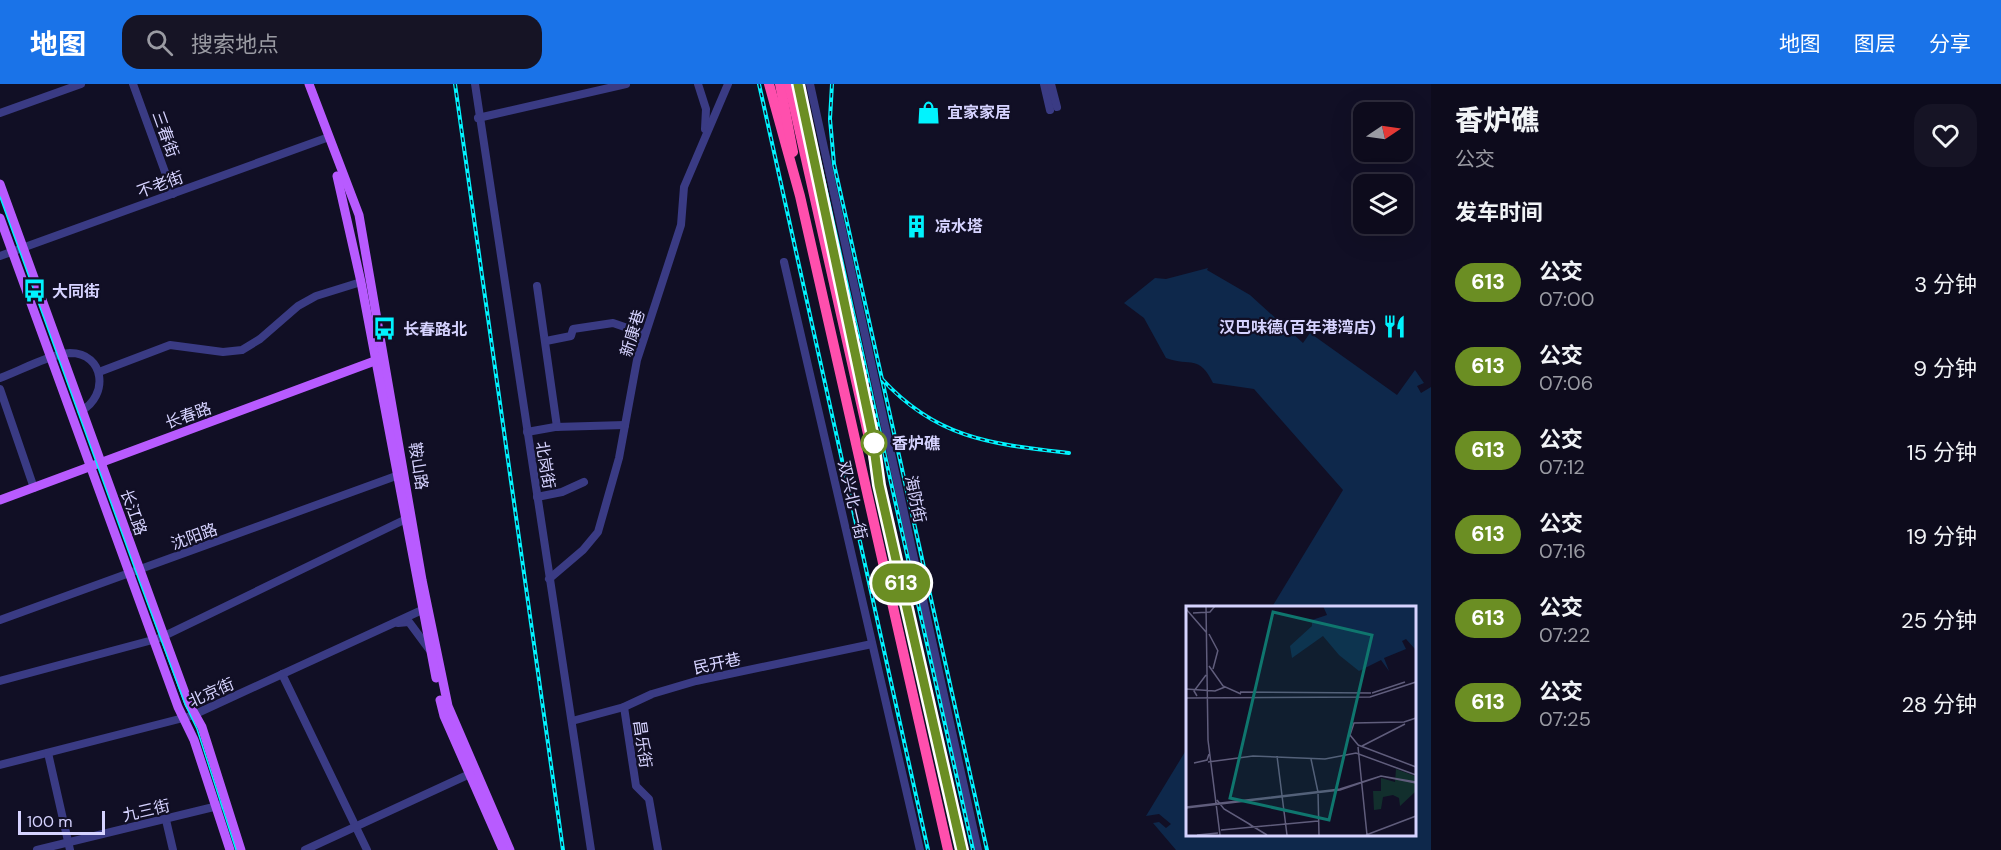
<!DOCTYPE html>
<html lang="zh">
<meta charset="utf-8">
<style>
:root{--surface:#0d0b1c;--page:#161425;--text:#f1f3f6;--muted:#9a9ba3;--line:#2d2b3b;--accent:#1a73e8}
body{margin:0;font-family:"DM Sans","Noto Sans SC",sans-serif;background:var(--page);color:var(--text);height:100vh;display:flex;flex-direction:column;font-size:22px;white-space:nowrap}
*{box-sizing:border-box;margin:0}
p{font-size:20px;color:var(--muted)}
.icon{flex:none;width:33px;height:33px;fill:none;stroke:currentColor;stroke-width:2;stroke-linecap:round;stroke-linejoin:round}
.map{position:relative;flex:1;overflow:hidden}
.panel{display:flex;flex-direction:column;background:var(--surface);width:570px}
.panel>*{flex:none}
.badge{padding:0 12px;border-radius:20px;font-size:21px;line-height:39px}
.needle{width:39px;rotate:77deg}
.buttons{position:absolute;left:1353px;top:18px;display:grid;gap:12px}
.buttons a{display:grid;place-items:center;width:60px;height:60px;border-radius:12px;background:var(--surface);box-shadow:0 6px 24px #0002,0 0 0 2px var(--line);font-size:30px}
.scale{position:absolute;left:18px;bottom:15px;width:87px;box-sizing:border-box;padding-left:6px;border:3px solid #d6d3ff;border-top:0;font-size:16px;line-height:21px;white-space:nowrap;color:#d6d3ff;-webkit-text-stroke:4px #110f25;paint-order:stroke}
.map>.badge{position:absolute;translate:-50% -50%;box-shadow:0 0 0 3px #fff}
h2{padding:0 24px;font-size:22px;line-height:54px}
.round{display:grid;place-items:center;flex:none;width:63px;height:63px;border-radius:18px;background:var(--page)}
.summary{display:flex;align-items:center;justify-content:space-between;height:102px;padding:0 24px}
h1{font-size:28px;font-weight:800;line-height:45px}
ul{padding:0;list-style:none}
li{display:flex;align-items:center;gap:18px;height:84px;padding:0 24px}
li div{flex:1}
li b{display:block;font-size:22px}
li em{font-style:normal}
li .badge{min-width:66px;font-weight:700;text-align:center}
header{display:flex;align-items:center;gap:36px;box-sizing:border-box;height:84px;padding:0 30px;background:var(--accent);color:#fff}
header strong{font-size:28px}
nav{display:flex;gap:33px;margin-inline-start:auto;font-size:21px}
.search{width:420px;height:54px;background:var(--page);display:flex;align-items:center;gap:15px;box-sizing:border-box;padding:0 21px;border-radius:18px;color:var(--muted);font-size:22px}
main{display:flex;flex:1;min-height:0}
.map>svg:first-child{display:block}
.water{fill:#0e284b}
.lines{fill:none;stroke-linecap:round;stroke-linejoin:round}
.minor{stroke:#3a3b84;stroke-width:8}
.major{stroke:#b85bff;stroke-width:9}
.highway{stroke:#ff4fad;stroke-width:10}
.tram{stroke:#01f3fe;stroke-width:1.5}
.rail-casing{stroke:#01f3fe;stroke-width:4}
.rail{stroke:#110f25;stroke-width:1.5;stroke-dasharray:4.5;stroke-linecap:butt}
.line-casing{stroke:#fff;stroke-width:14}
.line{stroke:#6b8e23;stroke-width:9}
.stop-dot{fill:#fff;stroke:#6b8e23;stroke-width:3}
.labels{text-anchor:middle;stroke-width:4.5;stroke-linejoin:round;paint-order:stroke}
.poi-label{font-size:16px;font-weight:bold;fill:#d6d3ff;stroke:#110f25;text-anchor:start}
.street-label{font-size:16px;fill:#d6d3ff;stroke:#110f25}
.stop-label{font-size:16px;font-weight:bold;fill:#d6d3ff;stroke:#110f25;text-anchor:start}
.inset-road{fill:none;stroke:#605d7c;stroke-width:1.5}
.view{fill:#0f766e;fill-opacity:0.15;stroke:#0f766e;stroke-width:3}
.inset-edge{fill:none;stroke:#d6d3ff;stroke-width:3}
</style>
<header>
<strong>地图</strong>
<div class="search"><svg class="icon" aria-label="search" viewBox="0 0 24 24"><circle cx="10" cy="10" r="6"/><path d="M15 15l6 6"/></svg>搜索地点</div>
<nav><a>地图</a><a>图层</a><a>分享</a></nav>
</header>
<main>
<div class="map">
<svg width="1431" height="766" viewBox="0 0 1431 766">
<rect width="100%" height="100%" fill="#110f25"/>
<path class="water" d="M 1208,184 L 1207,186 L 1250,211 L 1303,259 L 1310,249 L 1397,311 L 1415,286 L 1424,299 L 1417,302 L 1421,309 L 1431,303 L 1431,766 L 1176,766 L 1153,739 L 1159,738 L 1166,744 L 1171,740 L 1159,730 L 1146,732 L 1188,663 L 1188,750 L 1414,750 L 1414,523 L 1272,523 L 1343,406 L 1254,305 L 1213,299 C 1199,270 1191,283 1166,274 L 1144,234 L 1124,219 L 1155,194 L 1166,195 Z"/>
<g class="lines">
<g class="minor">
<path d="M 133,0 L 173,110"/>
<path d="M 475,0 L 591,766"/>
<path d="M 698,0 L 706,25 L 705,45"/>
<path d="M 810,0 L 978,766"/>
<path d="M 1044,0 L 1050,26"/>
<path d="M 1051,0 L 1057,23"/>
<path d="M 0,29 L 81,0"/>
<path d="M 478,34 L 626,0"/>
<path d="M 0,172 L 329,53"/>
<path d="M 784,178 L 920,766"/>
<path d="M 537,202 L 557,343"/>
<path d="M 546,257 L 571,252 L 573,245 L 613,239 L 645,250"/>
<path d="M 99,288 L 170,261 L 223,268 L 242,266 L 260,255 L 298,222 L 316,212 L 361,198"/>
<path d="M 0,294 C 19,287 51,270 70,269 C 105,269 109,312 81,327"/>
<path d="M 0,305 L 34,404"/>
<path d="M 527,348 L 555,343 L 625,341"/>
<path d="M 537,413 L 562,408 L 584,398"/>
<path d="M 549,495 L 583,466 L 598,448 L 619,374 L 637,276 L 681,141 L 684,103 L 728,0"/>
<path d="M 0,536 L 396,392"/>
<path d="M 398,539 L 409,538 L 429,565"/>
<path d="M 282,590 L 367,766"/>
<path d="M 0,597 L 160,554 L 404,436"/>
<path d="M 624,623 L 636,702 L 649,715 L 658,766"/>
<path d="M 572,637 L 624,623 L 652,610 L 696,597 L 872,560"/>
<path d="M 48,669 L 70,766"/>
<path d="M 0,681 L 191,632 L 422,526"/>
<path d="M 166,736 L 173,766"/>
<path d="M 37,766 L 226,720"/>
<path d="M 305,766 L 474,688"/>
</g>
<g class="major">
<path d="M 309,0 L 359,131 L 422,496 L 448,622 L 510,766"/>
<path d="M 337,92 L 361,198 L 436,594"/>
<path d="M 0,100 L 164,552 L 189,620 L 202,643 L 241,766"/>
<path d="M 0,134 L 178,623 L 194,656 L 230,766"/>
<path d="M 0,416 L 380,275"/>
<path d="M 440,616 L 444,632 L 503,766"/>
</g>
<g class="highway">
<path d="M 769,0 L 800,112 L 948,766"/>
<path d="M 780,0 L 793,68"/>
<path d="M 789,0 L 962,766"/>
<path d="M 797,0 L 827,136"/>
</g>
<path class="tram" d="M 0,113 L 140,499 L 185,620 L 197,645 L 236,766"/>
<defs>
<g id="rail">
<path d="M 455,0 L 563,766"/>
<path d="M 759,0 L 928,766"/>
<path d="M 802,0 L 973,766"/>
<path d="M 832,0 L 830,35 L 834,80 L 987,766"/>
<path d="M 882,295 C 937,355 992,360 1069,369"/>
</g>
</defs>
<use href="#rail" class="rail-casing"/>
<use href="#rail" class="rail"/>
</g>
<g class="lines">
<defs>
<path id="line" d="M 798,0 L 872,349 L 879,401 L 962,766"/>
</defs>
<use href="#line" class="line-casing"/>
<use href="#line" class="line"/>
</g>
<defs>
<symbol id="shop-bare" viewBox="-9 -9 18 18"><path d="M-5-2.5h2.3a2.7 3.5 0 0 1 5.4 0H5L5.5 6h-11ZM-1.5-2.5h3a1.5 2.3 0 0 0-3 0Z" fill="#01f3fe" stroke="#110f25" stroke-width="2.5" paint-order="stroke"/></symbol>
<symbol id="building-bare" viewBox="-9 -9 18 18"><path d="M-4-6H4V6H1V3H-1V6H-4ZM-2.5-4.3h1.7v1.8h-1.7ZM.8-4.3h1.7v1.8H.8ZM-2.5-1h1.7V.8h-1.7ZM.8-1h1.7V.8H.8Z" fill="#01f3fe" stroke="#110f25" stroke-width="2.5" paint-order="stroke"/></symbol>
<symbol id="bus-bare" viewBox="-9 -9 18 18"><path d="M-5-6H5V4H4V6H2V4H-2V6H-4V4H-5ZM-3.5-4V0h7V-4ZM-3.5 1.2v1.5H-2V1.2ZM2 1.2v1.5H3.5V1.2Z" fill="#01f3fe" stroke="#110f25" stroke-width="2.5" paint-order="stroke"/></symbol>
<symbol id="restaurant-bare" viewBox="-9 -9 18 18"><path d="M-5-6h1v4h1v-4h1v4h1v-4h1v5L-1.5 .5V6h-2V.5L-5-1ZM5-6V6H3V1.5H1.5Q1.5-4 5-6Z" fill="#01f3fe" stroke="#110f25" stroke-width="2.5" paint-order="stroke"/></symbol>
</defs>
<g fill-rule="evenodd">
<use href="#shop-bare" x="912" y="12" width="33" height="33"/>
<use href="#building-bare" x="900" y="126" width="33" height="33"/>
<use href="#bus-bare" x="18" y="190" width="33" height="33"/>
<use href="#restaurant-bare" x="1378" y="226" width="33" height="33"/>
<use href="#bus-bare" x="368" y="228" width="33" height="33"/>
</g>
<circle class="stop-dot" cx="874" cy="359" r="12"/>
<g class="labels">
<g class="poi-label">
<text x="947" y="34">宜家家居</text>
<text x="935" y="148">凉水塔</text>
<text x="52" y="213">大同街</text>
<text x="1376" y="249" text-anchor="end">汉巴味德(百年港湾店)</text>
<text x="403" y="251">长春路北</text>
</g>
<g class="street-label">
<text transform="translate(166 50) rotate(70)" y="6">三春街</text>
<text transform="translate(160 100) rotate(-20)" y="6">不老街</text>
<text transform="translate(632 249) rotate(-73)" y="6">新康巷</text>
<text transform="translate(188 331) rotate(-20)" y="6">长春路</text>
<text transform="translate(546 381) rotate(81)" y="6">北岗街</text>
<text transform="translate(419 382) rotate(81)" y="6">鞍山路</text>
<text transform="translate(916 415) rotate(78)" y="6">海防街</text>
<text transform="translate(853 416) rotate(77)" y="6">双兴北一街</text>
<text transform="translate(134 428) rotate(70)" y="6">长江路</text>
<text transform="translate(194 452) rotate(-20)" y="6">沈阳路</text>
<text transform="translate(717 579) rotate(-12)" y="6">民开巷</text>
<text transform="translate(211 608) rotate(-24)" y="6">北京街</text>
<text transform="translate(643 660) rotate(82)" y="6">昌乐街</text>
<text transform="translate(146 726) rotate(-13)" y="6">九三街</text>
</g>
<g class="stop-label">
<text x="892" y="365">香炉礁</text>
</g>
</g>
<g transform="translate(1186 522)">
<rect width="230" height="230" fill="#110f25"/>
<path d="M 210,163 L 229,170 L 229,186 L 214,200 L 213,192 L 207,189 L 197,191 L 195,203 L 188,204 L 187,185 L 195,185 L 195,172 L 209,176 Z" fill="#122f2d"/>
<path d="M 137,0 L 229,0 L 229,43 L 220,33 L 216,35 L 220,43 L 198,52 L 203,65 L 195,54 L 173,65 L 153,49 L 137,30 L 106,52 L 104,40 L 126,20 L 126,14 L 141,9 Z" fill="#0e284b"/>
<path class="inset-road" d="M 20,0 L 22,134 L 34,229M 0,3 L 20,26M 7,7 L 24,6 L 29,0M 23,28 L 32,45M 23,60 L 37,80 L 55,88M 27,63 L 32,44M 0,83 L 29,85 L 39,81M 54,86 L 185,87M 186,87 L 219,76M 11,90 L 8,85 L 20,69M 0,92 L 184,91 L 230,76M 172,139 L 230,161M 173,140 L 164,129 L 168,117 L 218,116 L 230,112M 176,140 L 219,118M 172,141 L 181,229M 91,150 L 101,229M 125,153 L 132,186 L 133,229M 22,156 L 67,150 L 139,153 L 170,147 L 230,169M 8,157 L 21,154 L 23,148M 31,194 L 38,203 L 65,219M 0,201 L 154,183 L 195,170 L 230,176M 0,202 L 154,184 L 195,170 L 230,177M 63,218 L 81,229M 35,224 L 132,215M 11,229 L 32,227M 180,229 L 230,210"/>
<path class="view" d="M 87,6 L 186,29 L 143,214 L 44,192 Z"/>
<rect width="230" height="230" class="inset-edge"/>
</g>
</svg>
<div class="buttons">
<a><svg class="needle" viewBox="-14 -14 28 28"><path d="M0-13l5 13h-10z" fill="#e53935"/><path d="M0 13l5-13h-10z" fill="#9a9ba3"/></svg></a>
<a><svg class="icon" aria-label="layers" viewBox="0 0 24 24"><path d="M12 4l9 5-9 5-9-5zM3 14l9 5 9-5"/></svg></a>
</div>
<div class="scale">100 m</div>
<b class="badge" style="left:901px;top:499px;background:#6b8e23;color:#fff">613</b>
</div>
<section class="panel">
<div class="summary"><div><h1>香炉礁</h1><p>公交</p></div><a class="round"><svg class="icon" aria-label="heart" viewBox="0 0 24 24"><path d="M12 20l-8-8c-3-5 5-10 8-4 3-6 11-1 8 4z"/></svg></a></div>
<h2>发车时间</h2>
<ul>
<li><span class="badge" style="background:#6b8e23;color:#fff">613</span><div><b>公交</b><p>07:00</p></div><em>3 分钟</em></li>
<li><span class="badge" style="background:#6b8e23;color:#fff">613</span><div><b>公交</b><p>07:06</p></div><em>9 分钟</em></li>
<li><span class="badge" style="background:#6b8e23;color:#fff">613</span><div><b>公交</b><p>07:12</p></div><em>15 分钟</em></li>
<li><span class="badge" style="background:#6b8e23;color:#fff">613</span><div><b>公交</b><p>07:16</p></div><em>19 分钟</em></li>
<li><span class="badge" style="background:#6b8e23;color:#fff">613</span><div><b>公交</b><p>07:22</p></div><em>25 分钟</em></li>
<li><span class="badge" style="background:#6b8e23;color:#fff">613</span><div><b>公交</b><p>07:25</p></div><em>28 分钟</em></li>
</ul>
</section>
</main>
